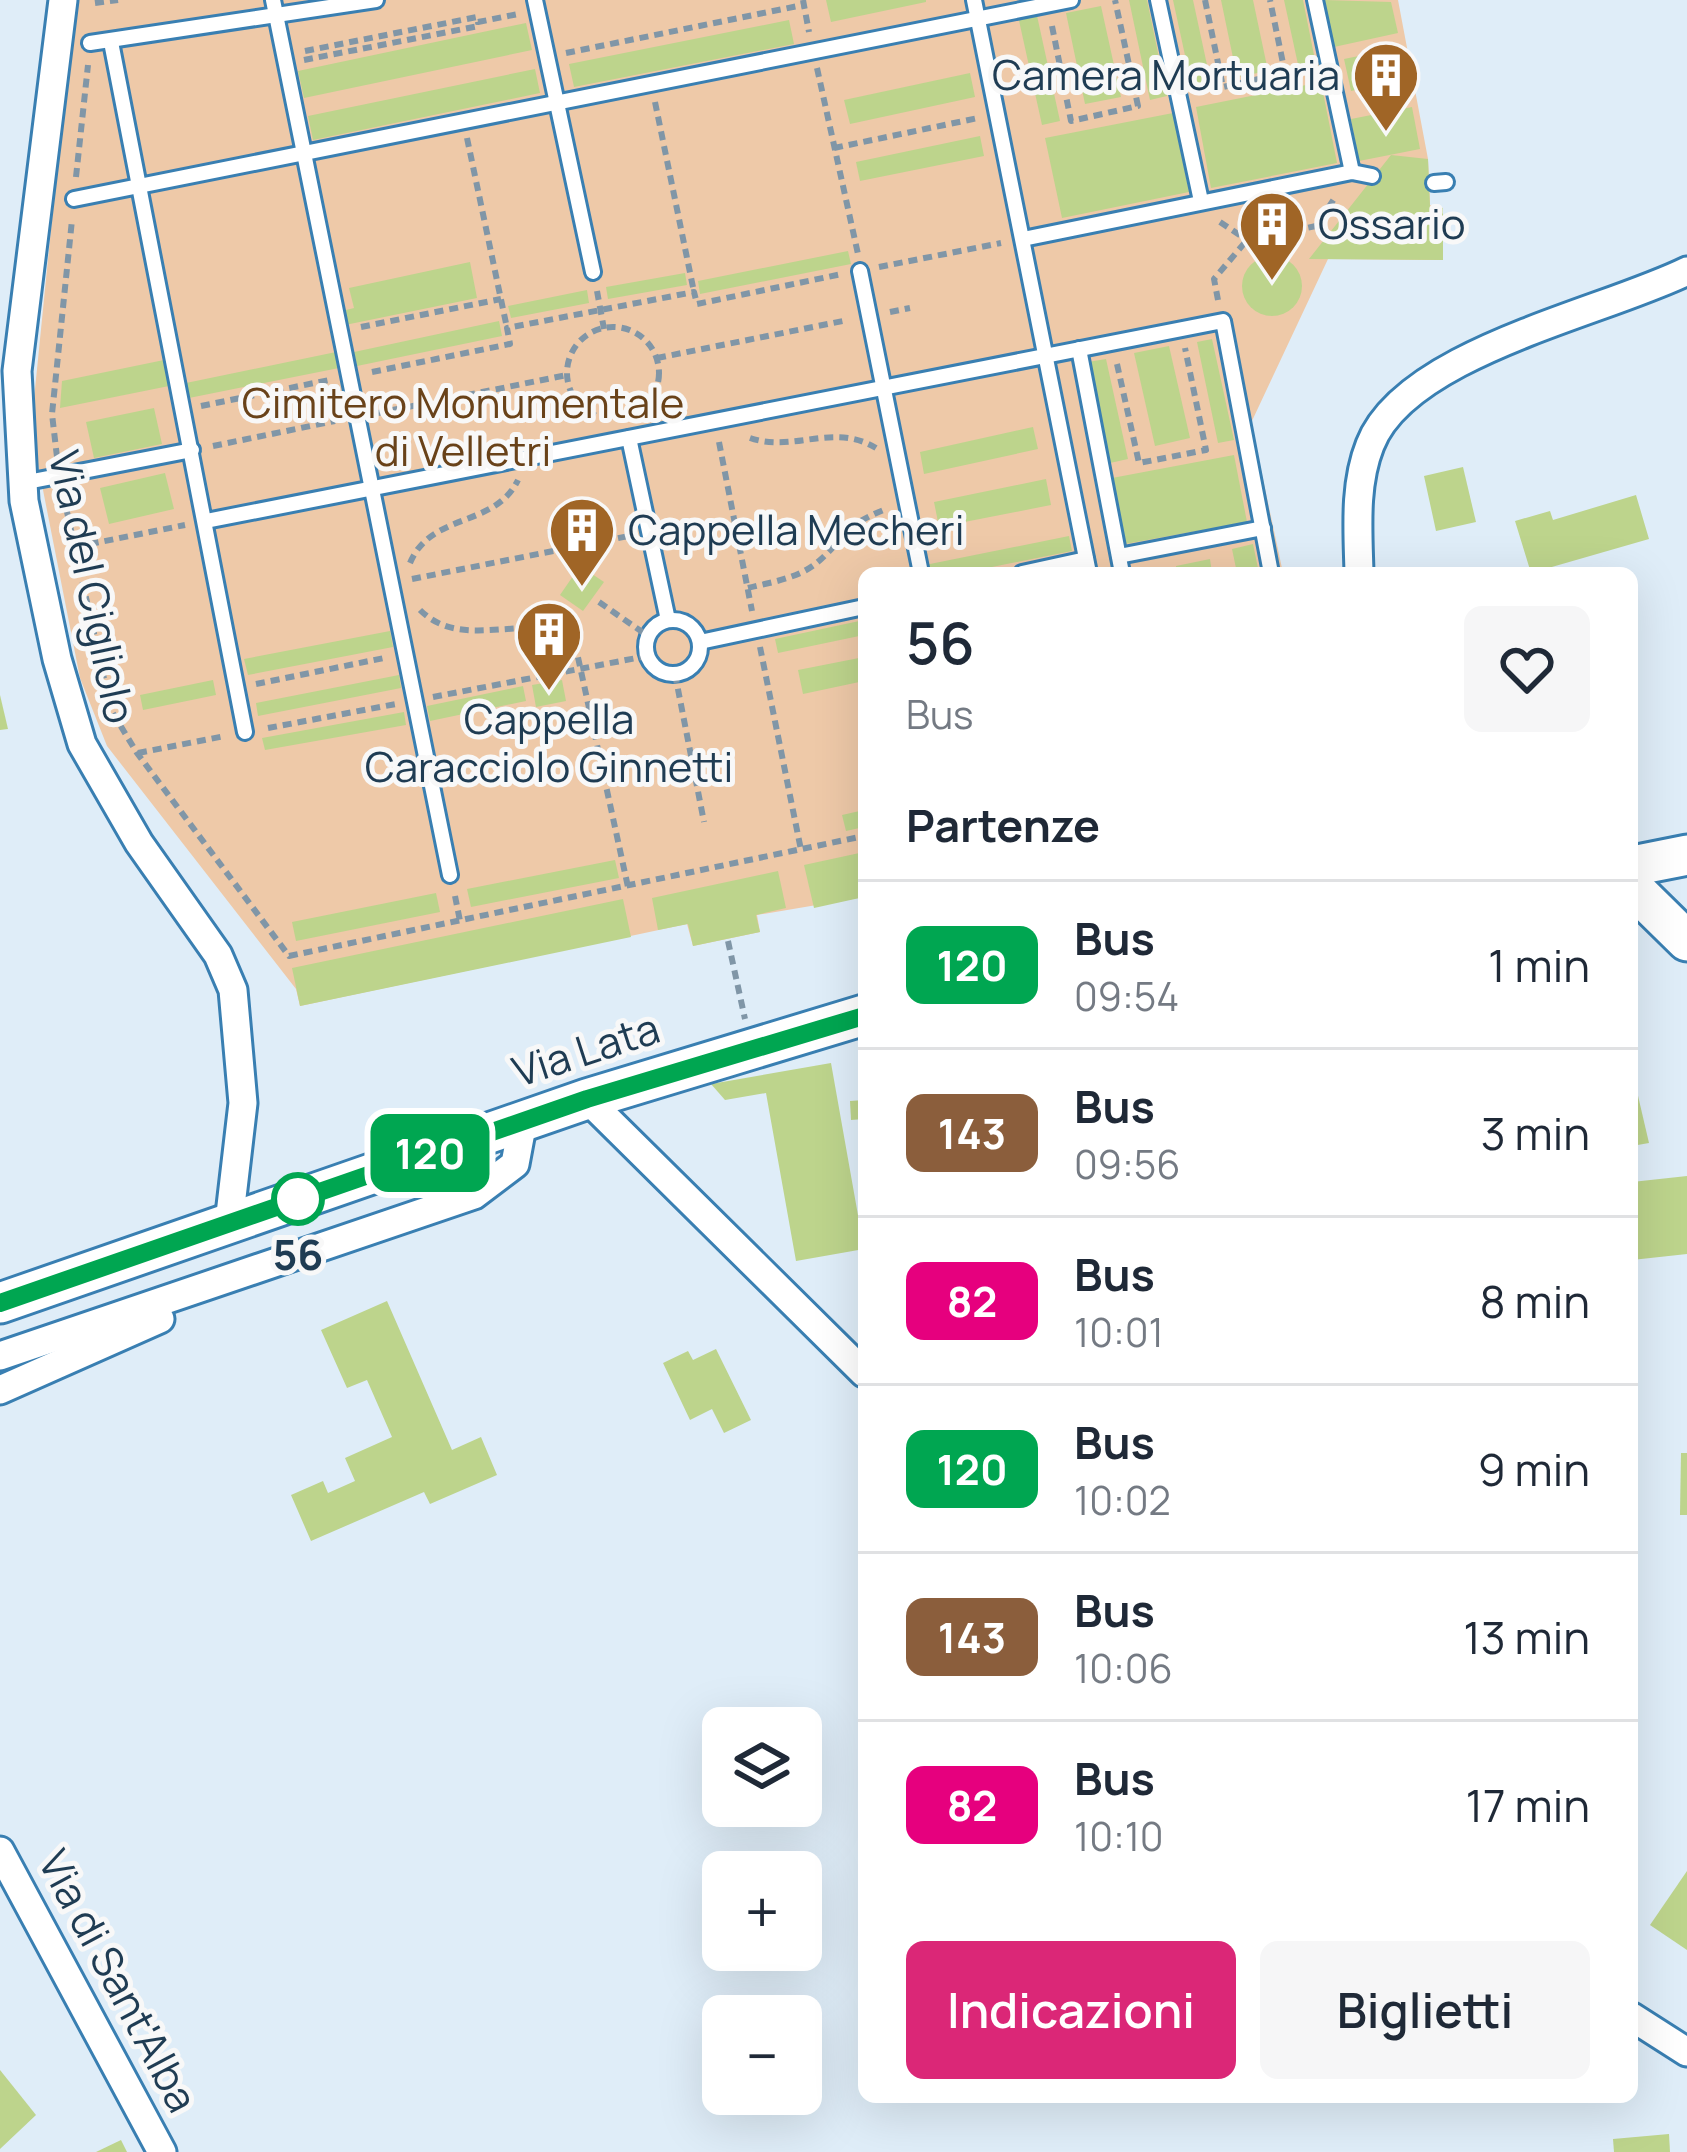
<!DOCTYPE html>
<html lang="it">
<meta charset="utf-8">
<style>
:root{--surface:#fff;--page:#f6f6f7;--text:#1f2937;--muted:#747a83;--line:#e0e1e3;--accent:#db2777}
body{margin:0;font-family:Manrope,sans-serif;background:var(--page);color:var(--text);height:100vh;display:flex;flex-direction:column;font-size:45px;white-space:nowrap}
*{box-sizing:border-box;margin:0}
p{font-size:39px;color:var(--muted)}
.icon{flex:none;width:66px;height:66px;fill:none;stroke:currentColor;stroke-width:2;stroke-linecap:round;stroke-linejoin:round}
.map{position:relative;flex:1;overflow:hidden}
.panel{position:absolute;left:858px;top:567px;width:780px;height:1536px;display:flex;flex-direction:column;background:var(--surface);border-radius:18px;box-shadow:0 12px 48px #0002}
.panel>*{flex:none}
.badge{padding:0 24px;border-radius:18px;font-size:42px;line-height:78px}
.tools{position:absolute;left:702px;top:1707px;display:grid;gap:24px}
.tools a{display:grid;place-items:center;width:120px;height:120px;border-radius:18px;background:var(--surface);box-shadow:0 12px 48px #0002;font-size:60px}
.map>.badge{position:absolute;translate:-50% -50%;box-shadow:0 0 0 6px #fff}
h2{padding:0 48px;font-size:45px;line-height:108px}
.round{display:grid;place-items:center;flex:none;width:126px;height:126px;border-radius:18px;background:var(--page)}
.overview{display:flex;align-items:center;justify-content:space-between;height:204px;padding:0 48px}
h1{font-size:57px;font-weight:600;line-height:90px}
.action{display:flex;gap:24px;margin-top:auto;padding:24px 48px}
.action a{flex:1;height:138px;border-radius:18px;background:var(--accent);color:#fff;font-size:48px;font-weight:600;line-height:138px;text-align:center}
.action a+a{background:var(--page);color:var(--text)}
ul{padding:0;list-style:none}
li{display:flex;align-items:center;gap:36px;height:168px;padding:0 48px;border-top:3px solid var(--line)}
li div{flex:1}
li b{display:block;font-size:45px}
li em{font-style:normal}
li .badge{min-width:132px;font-weight:700;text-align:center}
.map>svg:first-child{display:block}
.green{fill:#eec9a8}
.building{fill:#bdd48c}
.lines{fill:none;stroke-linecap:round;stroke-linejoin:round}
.service-casing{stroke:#397fb2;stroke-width:20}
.minor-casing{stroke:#397fb2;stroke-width:33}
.secondary-casing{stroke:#397fb2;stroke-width:45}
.path{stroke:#8096a7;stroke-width:6;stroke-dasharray:9 6;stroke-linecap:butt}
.service{stroke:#fff;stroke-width:14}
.minor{stroke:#fff;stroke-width:27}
.secondary{stroke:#fff;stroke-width:39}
.line-casing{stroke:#fff;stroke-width:27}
.line{stroke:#00a651;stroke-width:18}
.stop-dot{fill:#fff;stroke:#00a651;stroke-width:6}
.labels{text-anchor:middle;stroke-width:10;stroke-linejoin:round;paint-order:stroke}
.poi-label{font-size:42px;fill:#1f3c53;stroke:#f8f8f8;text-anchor:start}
.park-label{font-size:42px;fill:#694219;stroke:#f8f8f8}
.street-label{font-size:42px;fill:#1f3c53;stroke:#f8f8f8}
.stop-label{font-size:42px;font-weight:bold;fill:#1f3c53;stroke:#f8f8f8}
</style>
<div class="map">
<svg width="1687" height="2152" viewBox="0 0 1687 2152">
<rect width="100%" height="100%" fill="#dfedf8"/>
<path class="green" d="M 74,0 L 1398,0 L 1428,159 L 1430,205 L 1443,208 L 1443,260 L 1328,259 L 1251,423 L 1283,573 L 864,573 L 864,897 L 757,915 L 760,932 L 693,946 L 687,924 L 300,1006 L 296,989 L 107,746 L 80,678 L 31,429 Z"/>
<g class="building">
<path d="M 826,0 L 926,0 L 926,2 L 831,22 Z"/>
<path d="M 1129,0 L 1147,0 L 1167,96 L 1150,100 Z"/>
<path d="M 1173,0 L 1193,0 L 1212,88 L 1193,92 Z"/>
<path d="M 1221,0 L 1253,0 L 1268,71 L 1237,77 Z"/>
<path d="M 1284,0 L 1303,0 L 1316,65 L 1299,69 Z"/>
<path d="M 1324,0 L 1391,2 L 1398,33 L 1334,47 Z"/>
<path d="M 1101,6 L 1121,97 L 1085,104 L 1066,13 Z"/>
<path d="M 1036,11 L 1060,121 L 1042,125 L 1018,16 Z"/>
<path d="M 789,20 L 794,44 L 574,87 L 569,64 Z"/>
<path d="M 526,23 L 532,50 L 304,98 L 298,71 Z"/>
<path d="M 1398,48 L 1405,80 L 1351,91 L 1344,59 Z"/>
<path d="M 535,69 L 540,93 L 313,140 L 308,116 Z"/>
<path d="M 970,73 L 975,97 L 850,124 L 844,100 Z"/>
<path d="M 1321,82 L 1337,163 L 1211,188 L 1196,107 Z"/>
<path d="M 1412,107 L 1420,149 L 1359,161 L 1351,119 Z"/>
<path d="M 1173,113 L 1189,192 L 1062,218 L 1045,138 Z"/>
<path d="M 980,136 L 984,156 L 860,181 L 856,162 Z"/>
<path d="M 1391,155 L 1428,159 L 1430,206 L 1443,208 L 1443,260 L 1309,259 Z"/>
<path d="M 848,251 L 851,264 L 700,294 L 698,281 Z"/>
<circle cx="1272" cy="286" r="30"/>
<path d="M 470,262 L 477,298 L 345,325 L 342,311 L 354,308 L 349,288 Z"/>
<path d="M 685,273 L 687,285 L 608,299 L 606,287 Z"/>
<path d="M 587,290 L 589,303 L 511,318 L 508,306 Z"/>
<path d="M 499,321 L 502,336 L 357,366 L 354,352 Z"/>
<path d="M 1212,339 L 1234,440 L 1218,443 L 1197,342 Z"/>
<path d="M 1169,346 L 1190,438 L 1155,446 L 1134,353 Z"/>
<path d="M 336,352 L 339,368 L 189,398 L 186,383 Z"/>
<path d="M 1106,359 L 1128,459 L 1110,463 L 1088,362 Z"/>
<path d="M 164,360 L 169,386 L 60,408 L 62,381 Z"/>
<path d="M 154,408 L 162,444 L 94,458 L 86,422 Z"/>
<path d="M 1033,427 L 1038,449 L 924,474 L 920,452 Z"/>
<path d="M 1234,455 L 1247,522 L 1125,544 L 1112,478 Z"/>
<path d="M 1463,467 L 1476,522 L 1436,531 L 1424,476 Z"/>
<path d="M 165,473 L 174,509 L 109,524 L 100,488 Z"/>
<path d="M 1046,479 L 1051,505 L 939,527 L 934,502 Z"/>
<path d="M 1636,495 L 1649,539 L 1531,573 L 1515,521 L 1550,511 L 1553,520 Z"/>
<path d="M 1069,536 L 1072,551 L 962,573 L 926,573 L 925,565 Z"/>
<path d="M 1253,544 L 1259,573 L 1237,573 L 1232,549 Z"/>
<path d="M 1210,559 L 1212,573 L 1177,573 L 1176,566 Z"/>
<path d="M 580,566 L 604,582 L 583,611 L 560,595 Z"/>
<path d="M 864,620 L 864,635 L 778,653 L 775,639 Z"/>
<path d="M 390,631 L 393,647 L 248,675 L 244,659 Z"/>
<path d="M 864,657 L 864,681 L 803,694 L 798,670 Z"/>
<path d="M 399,675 L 401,688 L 258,716 L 256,703 Z"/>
<path d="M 213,680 L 216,695 L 143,710 L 140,695 Z"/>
<path d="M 562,680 L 566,701 L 536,707 L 532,685 Z"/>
<path d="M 523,686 L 526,701 L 430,721 L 427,706 Z"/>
<path d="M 0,695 L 8,729 L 0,730 Z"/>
<path d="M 404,712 L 406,725 L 265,750 L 262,738 Z"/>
<path d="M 864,810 L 864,827 L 846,831 L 842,815 Z"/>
<path d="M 864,852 L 864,897 L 814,908 L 804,865 Z"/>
<path d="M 615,860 L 619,878 L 471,907 L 467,889 Z"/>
<path d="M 778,871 L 786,908 L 756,915 L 760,932 L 693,946 L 688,924 L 658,930 L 652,898 Z"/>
<path d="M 436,893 L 440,912 L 296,941 L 292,922 Z"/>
<path d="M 623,899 L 631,937 L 300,1006 L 292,968 Z"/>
<path d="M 831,1063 L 864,1249 L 796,1261 L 766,1093 L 725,1100 L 711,1084 Z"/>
<path d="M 1632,1070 L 1649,1143 L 1632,1146 Z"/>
<path d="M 864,1100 L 864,1119 L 851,1120 L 850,1101 Z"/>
<path d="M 1687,1176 L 1687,1254 L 1632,1260 L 1632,1182 Z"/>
<path d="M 387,1301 L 452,1450 L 481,1437 L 497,1475 L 430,1504 L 424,1492 L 311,1541 L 291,1495 L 323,1481 L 328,1493 L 355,1481 L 345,1458 L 392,1437 L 367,1380 L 347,1388 L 321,1330 Z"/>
<path d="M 716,1349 L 751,1420 L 724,1433 L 712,1409 L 690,1420 L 663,1363 L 688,1351 L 693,1360 Z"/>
<path d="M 1681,1453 L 1687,1453 L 1687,1515 L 1680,1515 Z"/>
<path d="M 1687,1871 L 1687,1950 L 1650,1925 Z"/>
<path d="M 0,2070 L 36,2115 L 0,2149 Z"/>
<path d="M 1669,2134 L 1670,2152 L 1614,2152 L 1613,2139 Z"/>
<path d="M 121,2140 L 127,2152 L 96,2152 Z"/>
</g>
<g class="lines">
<defs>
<g id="service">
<path d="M 273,0 L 450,875"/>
<path d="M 535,0 L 593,272"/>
<path d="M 974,0 L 1089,573"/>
<path d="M 1158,0 L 1201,201"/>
<path d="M 1315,0 L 1352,172"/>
<path d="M 111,42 L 245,732"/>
<path d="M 90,43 L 376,0"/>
<path d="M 1434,183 L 1446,182"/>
<path d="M 74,199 L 1071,0"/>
<path d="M 1023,239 L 1352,172 L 1372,176"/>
<path d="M 860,271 L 921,573"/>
<path d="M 1079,349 L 1122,573"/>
<path d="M 629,438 L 668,620"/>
<path d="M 22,483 L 192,450"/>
<path d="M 206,521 L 1223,321 L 1271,573"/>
<path d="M 1119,556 L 1263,528"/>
<path d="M 1022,573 L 1086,559"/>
<circle cx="673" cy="647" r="27"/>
<path d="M 700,642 L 864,607"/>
</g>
<g id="minor">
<path d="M 63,0 L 17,371 L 24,501 L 57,659 L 82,744 L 139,843 L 218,955 L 233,990 L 243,1103 L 229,1223"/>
<path d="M 1359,573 C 1358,531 1354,485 1370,445 C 1405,353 1602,313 1687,271"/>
<path d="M 587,1099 L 864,1373"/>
<path d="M 0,1356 L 474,1195 L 515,1164 L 523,1121"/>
<path d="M 0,1390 L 160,1319"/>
<path d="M 0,1851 L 162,2152"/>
<path d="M 1632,2017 L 1687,2052"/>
</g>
<g id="secondary">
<path d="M 1632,866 L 1687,855"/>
<path d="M 1632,887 L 1687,941"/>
<path d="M 0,1303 L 587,1099 L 864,1015"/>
</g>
</defs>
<use href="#service" class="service-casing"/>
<use href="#minor" class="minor-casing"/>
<use href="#secondary" class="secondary-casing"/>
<g class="path">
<path d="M 803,0 L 809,32"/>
<path d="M 1205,0 L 1223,87 L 1285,73 L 1270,0"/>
<path d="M 95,3 L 118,0"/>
<path d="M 1052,26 L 1071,121 L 1138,106 L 1115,0"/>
<path d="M 305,51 L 477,17 L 478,22 L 518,14"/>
<path d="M 566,53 L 803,5"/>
<path d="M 304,60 L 479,26 L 478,22"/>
<path d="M 817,68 L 858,254"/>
<path d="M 655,102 L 694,292"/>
<path d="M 467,138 L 507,328"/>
<path d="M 834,148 L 978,118"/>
<path d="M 76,177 L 88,65"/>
<path d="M 1220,222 L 1247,240"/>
<path d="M 879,267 L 1001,243"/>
<path d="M 597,291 L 604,329"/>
<path d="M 1218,300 L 1214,279 L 1247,240 L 1316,226 L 1336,196"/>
<path d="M 890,312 L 910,308"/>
<path d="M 361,327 L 501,299"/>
<circle cx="613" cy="373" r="46"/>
<path d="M 657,358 L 848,320"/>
<path d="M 1117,364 L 1139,463 L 1206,450 L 1185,348"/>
<path d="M 372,372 L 510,344 L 507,328 L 694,292 L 697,304 L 842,274"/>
<path d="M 201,406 L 329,380"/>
<path d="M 378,413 L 567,375"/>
<path d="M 750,438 C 794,453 833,422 876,448"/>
<path d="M 719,442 L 752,611"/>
<path d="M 213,446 L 335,421"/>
<path d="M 57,457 L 52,414 L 72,220"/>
<path d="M 63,494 L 111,710 L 137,753 L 289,956 L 864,836"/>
<path d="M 75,547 L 185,525"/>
<path d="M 410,563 C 431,512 495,528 518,480"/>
<path d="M 412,579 L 629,536"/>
<path d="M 748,588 C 772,582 800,578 819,561 C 849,534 843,526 886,509"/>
<path d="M 599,602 L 648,636"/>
<path d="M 420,610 C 463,653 528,610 574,639 L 628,887"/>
<path d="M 760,647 L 801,850"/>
<path d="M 675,674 L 704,822"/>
<path d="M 256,684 L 384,658"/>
<path d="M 433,697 L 647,656"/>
<path d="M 268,728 L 396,704"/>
<path d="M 138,753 L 225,736"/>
<path d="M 455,896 L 460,921"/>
<path d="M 728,941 L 745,1019"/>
</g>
<use href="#service" class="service"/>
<use href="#minor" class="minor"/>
<use href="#secondary" class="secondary"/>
</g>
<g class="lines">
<defs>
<path id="line" d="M 0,1303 L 587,1099 L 864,1016"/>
</defs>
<use href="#line" class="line-casing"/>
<use href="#line" class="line"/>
</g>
<defs>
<symbol id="building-pin" viewBox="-11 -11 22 30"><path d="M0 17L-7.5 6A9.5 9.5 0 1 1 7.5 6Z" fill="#a06526" stroke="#f8f8f8"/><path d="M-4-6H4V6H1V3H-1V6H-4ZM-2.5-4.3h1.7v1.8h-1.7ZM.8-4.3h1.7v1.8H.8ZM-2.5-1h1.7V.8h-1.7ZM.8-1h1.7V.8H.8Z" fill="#fff"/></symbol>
</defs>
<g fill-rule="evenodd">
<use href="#building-pin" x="1348" y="37" width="76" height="104"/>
<use href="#building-pin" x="1234" y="186" width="76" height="104"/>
<use href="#building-pin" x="544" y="492" width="76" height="104"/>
<use href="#building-pin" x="511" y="596" width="76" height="104"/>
</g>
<circle class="stop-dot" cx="298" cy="1199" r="24"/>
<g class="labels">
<g class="poi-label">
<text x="1340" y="90" text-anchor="end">Camera Mortuaria</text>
<text x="1318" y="239">Ossario</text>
<text x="628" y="545">Cappella Mecheri</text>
<text x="549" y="734" text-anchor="middle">Cappella<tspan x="549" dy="48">Caracciolo Ginnetti</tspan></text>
</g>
<g class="park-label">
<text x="463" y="418">Cimitero Monumentale<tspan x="463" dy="48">di Velletri</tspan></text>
</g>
<g class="street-label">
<text transform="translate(92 587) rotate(78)" y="15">Via del Cigliolo</text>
<text transform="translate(586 1050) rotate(-18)" y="15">Via Lata</text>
<text transform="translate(118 1981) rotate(62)" y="15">Via di Sant'Alba</text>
</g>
<g class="stop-label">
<text x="298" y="1270">56</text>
</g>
</g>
</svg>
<div class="tools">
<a><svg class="icon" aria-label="layers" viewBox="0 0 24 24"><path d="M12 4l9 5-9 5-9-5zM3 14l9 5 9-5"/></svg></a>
<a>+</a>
<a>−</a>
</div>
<b class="badge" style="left:430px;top:1153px;background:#00a651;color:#fff">120</b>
<section class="panel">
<div class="overview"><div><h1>56</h1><p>Bus</p></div><a class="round"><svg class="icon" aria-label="heart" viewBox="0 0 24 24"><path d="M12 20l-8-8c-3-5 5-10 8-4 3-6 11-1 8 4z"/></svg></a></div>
<h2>Partenze</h2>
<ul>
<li><span class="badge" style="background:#00a651;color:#fff">120</span><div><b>Bus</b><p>09:54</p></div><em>1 min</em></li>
<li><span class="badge" style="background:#8b5e3c;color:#fff">143</span><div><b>Bus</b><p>09:56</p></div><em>3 min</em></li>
<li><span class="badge" style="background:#e6007e;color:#fff">82</span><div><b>Bus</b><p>10:01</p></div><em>8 min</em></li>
<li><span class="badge" style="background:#00a651;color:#fff">120</span><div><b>Bus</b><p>10:02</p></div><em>9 min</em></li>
<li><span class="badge" style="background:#8b5e3c;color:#fff">143</span><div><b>Bus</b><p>10:06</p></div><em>13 min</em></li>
<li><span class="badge" style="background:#e6007e;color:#fff">82</span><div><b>Bus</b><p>10:10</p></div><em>17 min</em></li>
</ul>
<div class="action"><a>Indicazioni</a><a>Biglietti</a></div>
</section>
</div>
